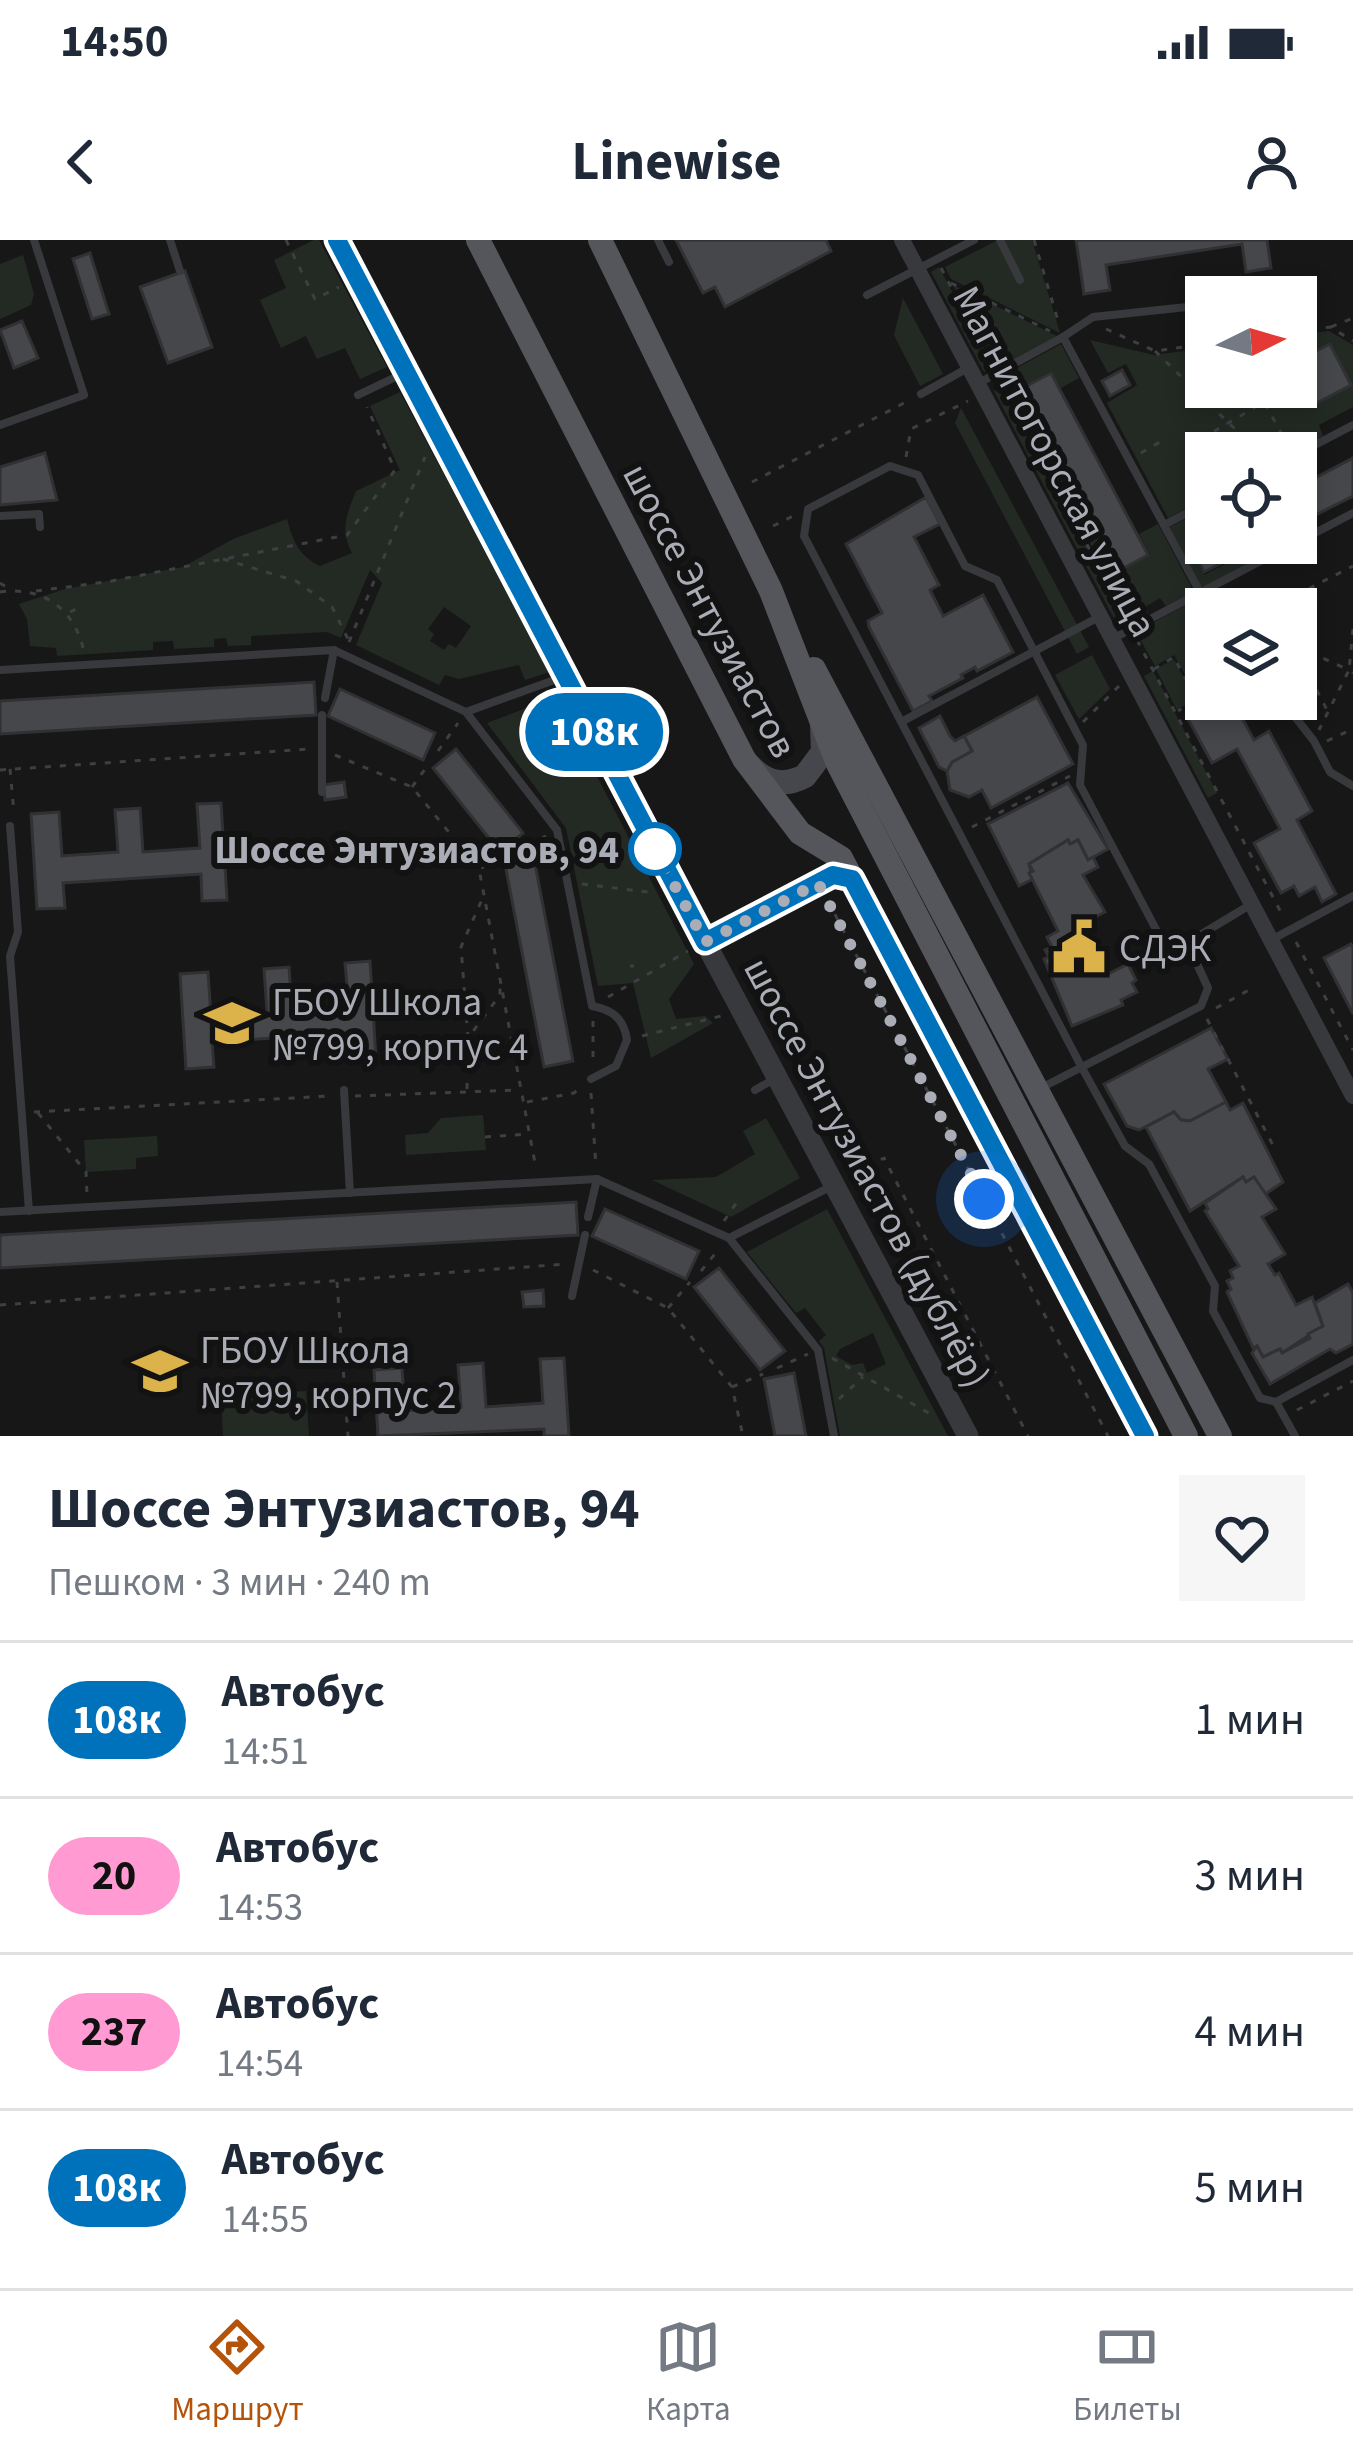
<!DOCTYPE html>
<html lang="ru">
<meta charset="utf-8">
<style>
:root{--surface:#fff;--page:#f6f6f7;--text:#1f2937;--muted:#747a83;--line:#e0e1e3;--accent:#b45309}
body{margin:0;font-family:"Source Sans 3",sans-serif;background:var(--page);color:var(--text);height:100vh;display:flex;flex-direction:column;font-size:45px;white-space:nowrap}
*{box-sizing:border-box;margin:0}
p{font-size:39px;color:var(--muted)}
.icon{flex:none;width:66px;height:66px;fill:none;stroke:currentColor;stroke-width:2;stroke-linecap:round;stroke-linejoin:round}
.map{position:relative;height:1196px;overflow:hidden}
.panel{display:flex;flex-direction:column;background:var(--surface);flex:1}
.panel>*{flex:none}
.badge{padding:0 24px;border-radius:39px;font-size:42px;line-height:78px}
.needle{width:78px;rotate:85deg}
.tools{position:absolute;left:1185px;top:36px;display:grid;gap:24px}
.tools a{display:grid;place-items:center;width:132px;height:132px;border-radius:0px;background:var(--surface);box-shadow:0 6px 18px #0003;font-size:60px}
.you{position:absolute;width:60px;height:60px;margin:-30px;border:9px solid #fff;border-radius:50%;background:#1a73e8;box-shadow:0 0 0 18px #1a73e833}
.map>.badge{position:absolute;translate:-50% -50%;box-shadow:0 0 0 6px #fff}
.round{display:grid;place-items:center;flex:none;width:126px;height:126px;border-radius:0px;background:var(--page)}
.summary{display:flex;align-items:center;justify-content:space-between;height:204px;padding:0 48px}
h1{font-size:57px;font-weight:700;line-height:90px}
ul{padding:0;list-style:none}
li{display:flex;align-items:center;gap:36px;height:156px;padding:0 48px;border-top:3px solid var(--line)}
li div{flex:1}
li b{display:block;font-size:45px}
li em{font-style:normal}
li .badge{min-width:132px;font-weight:700;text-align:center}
.status{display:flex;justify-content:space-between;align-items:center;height:84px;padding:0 60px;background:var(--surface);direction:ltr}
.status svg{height:33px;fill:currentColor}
header{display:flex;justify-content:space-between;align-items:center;height:156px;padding:0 48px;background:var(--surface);font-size:54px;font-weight:700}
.tabs{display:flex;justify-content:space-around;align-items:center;height:168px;border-top:3px solid var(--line);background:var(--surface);font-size:33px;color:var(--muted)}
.tabs a{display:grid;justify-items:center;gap:6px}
.tabs .on{color:var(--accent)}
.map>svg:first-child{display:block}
.green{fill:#232a24;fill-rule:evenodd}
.building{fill:#46474a;stroke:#313134;stroke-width:3}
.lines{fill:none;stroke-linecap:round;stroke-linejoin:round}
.path{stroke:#3e3f43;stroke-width:3;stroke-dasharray:6 9;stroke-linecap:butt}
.service{stroke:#38393d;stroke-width:8}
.minor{stroke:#38393d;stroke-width:16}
.tertiary{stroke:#38393d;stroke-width:21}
.secondary{stroke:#46474c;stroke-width:24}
.primary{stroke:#54565b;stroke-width:24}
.line-casing{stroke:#fff;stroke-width:27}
.line{stroke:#0072bc;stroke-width:18}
.walk{stroke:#aaadb6;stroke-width:12;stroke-dasharray:0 21.6}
.stop-dot{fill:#fff;stroke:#0072bc;stroke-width:6}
.labels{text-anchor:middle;stroke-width:12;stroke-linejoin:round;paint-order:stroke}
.street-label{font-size:39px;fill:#aaadb6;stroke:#121213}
.stop-label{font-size:39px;font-weight:bold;fill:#aaadb6;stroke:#121213;text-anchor:end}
.poi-label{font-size:39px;fill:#aaadb6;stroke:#121213;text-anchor:start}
</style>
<div class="status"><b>14:50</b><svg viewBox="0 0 49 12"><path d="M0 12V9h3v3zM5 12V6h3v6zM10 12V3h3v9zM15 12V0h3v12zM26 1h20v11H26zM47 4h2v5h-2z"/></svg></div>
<header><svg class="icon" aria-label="back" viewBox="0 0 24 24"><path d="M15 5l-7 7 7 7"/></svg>Linewise<svg class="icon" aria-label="person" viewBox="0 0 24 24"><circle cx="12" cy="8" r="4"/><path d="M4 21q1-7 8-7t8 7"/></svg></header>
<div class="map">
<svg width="1353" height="1196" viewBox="0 0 1353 1196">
<rect width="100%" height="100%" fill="#171718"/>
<g class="green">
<path d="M 314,0 L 319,0 L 387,127 L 360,139 L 345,108 L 317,119 L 306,96 L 281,108 L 260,60 L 286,48 L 274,20 Z"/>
<path d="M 998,0 L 1032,0 L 1060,93 L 951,39 L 945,27 Z"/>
<path d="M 23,15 L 34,54 L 31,65 L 0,79 L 0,24 Z"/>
<path d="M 939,27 L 992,128 L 984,132 L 931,32 Z"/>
<path d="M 953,45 L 1059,97 L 998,130 Z"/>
<path d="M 903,58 L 943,134 L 920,146 L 894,95 Z"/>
<path d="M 1329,91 L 1353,105 L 1353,167 L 1319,185 L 1323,196 L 1291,213 L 1206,213 L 1206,258 L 1168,278 L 1107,163 L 1137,145 L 1126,124 L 1108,133 L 1090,100 L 1154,115 L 1206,108 L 1206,147 L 1296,147 L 1296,95 Z"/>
<path d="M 1061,104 L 1079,138 L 1061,148 L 1051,131 L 1021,148 L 1119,331 L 1150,315 L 1139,294 L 1158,284 L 1194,352 L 1166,366 L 1160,358 L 1145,367 L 1149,375 L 1133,384 L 1002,136 Z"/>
<path d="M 1002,146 L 1126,381 L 1118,386 L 994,151 Z"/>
<path d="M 400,152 L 549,432 L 525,440 L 519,425 L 459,439 L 445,435 L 439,445 L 356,405 L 382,343 L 370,330 L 341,398 L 327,392 L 251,396 L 251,405 L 228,406 L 226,398 L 214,399 L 214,407 L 174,409 L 173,401 L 153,402 L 153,410 L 57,416 L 56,408 L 30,406 L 27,379 L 19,364 L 65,349 L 183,327 L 233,299 L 287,279 C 293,301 298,315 320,326 L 352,313 C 340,290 346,276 356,251 L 400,230 L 370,166 ZM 444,367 L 471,386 L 456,408 L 449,404 L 444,410 L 430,401 L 434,394 L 428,389 Z"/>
<path d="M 961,168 L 1089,407 L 1077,414 L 955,183 Z"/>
<path d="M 1203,270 L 1206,291 L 1186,302 L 1204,335 L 1265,303 L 1288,303 L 1200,349 L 1170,287 Z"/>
<path d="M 1197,359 L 1206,376 L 1206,413 L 1193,420 L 1202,435 L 1189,442 L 1174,415 L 1155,426 L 1136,392 Z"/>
<path d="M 1092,415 L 1110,449 L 1079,479 L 1055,435 Z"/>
<path d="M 1174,419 L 1195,459 L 1177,470 L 1156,429 Z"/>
<path d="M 1153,431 L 1217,553 L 1208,558 L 1144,436 Z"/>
<path d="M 556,457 L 694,724 L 669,759 L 676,779 L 705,776 L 713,783 L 651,818 L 633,743 L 598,746 L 566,588 L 487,483 Z"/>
<path d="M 483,875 L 486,910 L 406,915 L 405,895 L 428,893 L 441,878 Z"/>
<path d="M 766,878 L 800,938 L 731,977 L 652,940 L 716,937 L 755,914 L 743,891 Z"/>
<path d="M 157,896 L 158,916 L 136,918 L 136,929 L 86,932 L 84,900 Z"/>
<path d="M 827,969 L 948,1196 L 840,1196 L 824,1108 L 819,1101 L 826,1095 L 805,1068 L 796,1073 L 747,1012 ZM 873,1093 L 886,1124 L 867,1133 L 863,1123 L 852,1125 L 836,1116 L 840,1109 Z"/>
<path d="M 306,1151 L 309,1196 L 223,1196 L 221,1155 Z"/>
</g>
<g class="building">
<path d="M 676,0 L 826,0 L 831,11 L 725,67 L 715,47 L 703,53 Z"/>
<path d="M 1076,0 L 1267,0 L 1271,28 L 1246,32 L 1242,4 L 1106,25 L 1110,50 L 1084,54 Z"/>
<path d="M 90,13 L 109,74 L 92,79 L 73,19 Z"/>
<path d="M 185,31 L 212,107 L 168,123 L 140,47 Z"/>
<path d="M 22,81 L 38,118 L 14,128 L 0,90 Z"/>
<path d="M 1330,104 L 1351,145 L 1313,165 L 1296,133 L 1296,121 Z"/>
<path d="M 1122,130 L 1130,145 L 1110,156 L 1102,141 Z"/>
<path d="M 1051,133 L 1148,315 L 1120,330 L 1023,148 Z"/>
<path d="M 45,213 L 57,260 L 0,265 L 0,227 Z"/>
<path d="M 1353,218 L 1353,256 L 1296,285 L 1296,248 Z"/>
<path d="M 926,257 L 940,284 L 914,297 L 939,345 L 930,350 L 943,376 L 983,355 L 1013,412 L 977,431 L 975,427 L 961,435 L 963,438 L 929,456 L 932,461 L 913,471 L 869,387 L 868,381 L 882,373 L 846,304 Z"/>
<path d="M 1206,293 L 1206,303 L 1261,303 L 1204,332 L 1189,303 Z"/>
<path d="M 1206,415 L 1206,459 L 1232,459 L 1254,500 L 1269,491 L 1312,571 L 1297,580 L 1336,654 L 1322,662 L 1315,647 L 1299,656 L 1294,646 L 1281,653 L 1254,603 L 1280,589 L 1237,509 L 1212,523 L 1187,477 L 1202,469 L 1188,443 L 1202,436 L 1194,421 Z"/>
<path d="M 314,442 L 316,475 L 0,494 L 0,461 Z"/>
<path d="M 340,449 L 435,493 L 423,520 L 328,476 Z"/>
<path d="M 1037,457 L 1073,524 L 991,568 L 982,550 L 969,557 L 950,550 L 947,531 L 952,522 L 972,511 L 964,496 Z"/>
<path d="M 940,476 L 950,496 L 955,501 L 964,496 L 972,511 L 952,522 L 947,531 L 939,527 L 919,488 Z"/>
<path d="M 456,509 L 523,593 L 500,612 L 433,528 Z"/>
<path d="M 344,542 L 346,557 L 325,560 L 323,545 Z"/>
<path d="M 1068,543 L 1108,609 L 1088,620 L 1078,600 L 1070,604 L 1068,600 L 1029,624 L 1033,639 L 1019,646 L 988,584 Z"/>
<path d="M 221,563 L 227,660 L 202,661 L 201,634 L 63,643 L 65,668 L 37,669 L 31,574 L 59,572 L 62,616 L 118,612 L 115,570 L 140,568 L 143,612 L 200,608 L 197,564 Z"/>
<path d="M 1068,600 L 1070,604 L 1078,600 L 1088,620 L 1093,617 L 1098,627 L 1083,635 L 1105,672 L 1082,684 L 1098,715 L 1094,717 L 1104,736 L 1128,724 L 1136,740 L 1132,743 L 1137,752 L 1121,760 L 1123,765 L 1072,786 L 1044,719 L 1049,717 L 1045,710 L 1052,707 L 1047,697 L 1058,691 L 1029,633 L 1033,631 L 1029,624 Z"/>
<path d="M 534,619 L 573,821 L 544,827 L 505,624 Z"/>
<path d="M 1351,704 L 1353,708 L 1353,774 L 1324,718 Z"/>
<path d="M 370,721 L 376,819 L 351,820 L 350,793 L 212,802 L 214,827 L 186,829 L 180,734 L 208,732 L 211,776 L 267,772 L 264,729 L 289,727 L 292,771 L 349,767 L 345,723 Z"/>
<path d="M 1211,788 L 1228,819 L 1208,829 L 1226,862 L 1190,881 L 1181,880 L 1174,872 L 1139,890 L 1127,886 L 1104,844 Z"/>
<path d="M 1226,862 L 1230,870 L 1243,863 L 1283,942 L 1264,955 L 1254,937 L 1246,942 L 1243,937 L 1190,971 L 1146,887 L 1174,872 L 1181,880 L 1190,881 Z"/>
<path d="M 1243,937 L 1246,942 L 1254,937 L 1276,969 L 1262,977 L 1285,1014 L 1268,1024 L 1275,1035 L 1279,1033 L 1296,1065 L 1312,1057 L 1323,1086 L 1282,1113 L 1280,1109 L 1263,1117 L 1257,1106 L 1253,1108 L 1227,1052 L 1231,1049 L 1227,1041 L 1233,1038 L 1230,1031 L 1239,1026 L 1205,971 L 1208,969 L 1205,963 Z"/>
<path d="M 576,962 L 578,995 L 0,1028 L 0,995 Z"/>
<path d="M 605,969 L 699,1011 L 686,1039 L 592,996 Z"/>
<path d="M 719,1028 L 785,1111 L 760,1130 L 694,1047 Z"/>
<path d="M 1348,1044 L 1353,1053 L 1353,1104 L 1336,1113 L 1330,1109 L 1270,1144 L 1252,1113 L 1257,1106 L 1263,1117 L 1280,1109 L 1282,1113 L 1310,1098 L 1308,1094 L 1323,1086 L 1315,1063 Z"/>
<path d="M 543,1050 L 544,1066 L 524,1067 L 522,1052 Z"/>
<path d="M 564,1118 L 569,1196 L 544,1196 L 544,1189 L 378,1196 L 374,1130 L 402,1128 L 405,1171 L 461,1167 L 458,1125 L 483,1123 L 486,1167 L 543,1163 L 540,1119 Z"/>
<path d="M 794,1133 L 806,1196 L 775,1196 L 764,1139 Z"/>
</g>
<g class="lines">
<g class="path">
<path d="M 286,0 L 315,59 L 339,47"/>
<path d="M 1034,0 L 1059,84"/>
<path d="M 941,28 L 990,121"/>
<path d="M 951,43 L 1050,91"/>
<path d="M 1331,87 L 1353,78"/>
<path d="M 1106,89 L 1155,111 L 1206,104"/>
<path d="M 1296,92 L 1330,87 L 1353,101"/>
<path d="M 1155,111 L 1240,194 L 1251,213"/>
<path d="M 1003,145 L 1124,375"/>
<path d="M 1201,199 L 1264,162 L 1289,207"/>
<path d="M 1141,213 L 1160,202"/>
<path d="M 906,217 L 911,189 L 968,161"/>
<path d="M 752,242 L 908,161"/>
<path d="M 773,286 L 795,275"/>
<path d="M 223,319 L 296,341 L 332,367 L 349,401"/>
<path d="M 0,343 L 9,349"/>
<path d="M 36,351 L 106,342 L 347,295 L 395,230 L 367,167"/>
<path d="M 0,352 C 43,346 75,369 84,412"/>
<path d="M 1269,369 L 1353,326"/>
<path d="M 70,372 L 82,366"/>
<path d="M 1353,389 L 1349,430 L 1353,433"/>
<path d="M 1137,400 L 1284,678"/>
<path d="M 349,402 L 425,217"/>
<path d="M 1296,406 L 1349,430 L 1319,490"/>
<path d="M 1296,410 L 1327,470"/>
<path d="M 1154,429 L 1174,417 L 1177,423 L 1197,460 L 1178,471"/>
<path d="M 1083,482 L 1119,446"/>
<path d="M 1327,501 L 1353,489"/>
<path d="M 438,511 L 458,483"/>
<path d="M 335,515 L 412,547 L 479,629 L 536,928"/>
<path d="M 10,529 L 14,573"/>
<path d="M 0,530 L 309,509"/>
<path d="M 412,547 L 428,525"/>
<path d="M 972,587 L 1070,536"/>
<path d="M 515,611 L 546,596"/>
<path d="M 481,628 L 503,617"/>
<path d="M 582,644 L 656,653"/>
<path d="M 828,661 L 1108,1196"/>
<path d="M 1296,702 L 1353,810"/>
<path d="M 630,726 L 634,726"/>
<path d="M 608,757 L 688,711"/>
<path d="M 1216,768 L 1249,750"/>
<path d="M 1207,779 L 1276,911"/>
<path d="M 593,781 L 593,825"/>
<path d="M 642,796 L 725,775"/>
<path d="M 468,798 L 461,707 L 484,655"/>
<path d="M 467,849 L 468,798 L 500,755 L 500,744"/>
<path d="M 591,853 L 596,927"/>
<path d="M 355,856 L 519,850"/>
<path d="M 527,862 L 574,853 L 581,847"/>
<path d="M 34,872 L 330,856"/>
<path d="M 38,873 L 86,932 L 87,955"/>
<path d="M 485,897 L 529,894"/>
<path d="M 854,933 L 884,918 L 1028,1196"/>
<path d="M 724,981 L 739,959"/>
<path d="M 593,1030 L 668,1068 L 732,1147 L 743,1196"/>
<path d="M 701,1031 L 719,1009"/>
<path d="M 337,1042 L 348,1196"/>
<path d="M 0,1065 L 567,1024"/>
<path d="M 668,1068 L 690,1042"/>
<path d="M 832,1118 L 934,1176"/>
<path d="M 777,1128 L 808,1114"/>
<path d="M 732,1147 L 763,1134"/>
<path d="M 839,1159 L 863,1137"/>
<path d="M 1297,1170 L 1353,1141"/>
</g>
<g class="service">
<path d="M 170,0 L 180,31"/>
<path d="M 658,0 L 669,22"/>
<path d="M 1000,0 L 1020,40"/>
<path d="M 867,55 L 974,0"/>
<path d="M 1063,97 L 1093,77 L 1206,65"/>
<path d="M 979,143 L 1063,97 L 1209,369"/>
<path d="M 921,154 L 968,128"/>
<path d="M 358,155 L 404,133"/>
<path d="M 0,185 L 84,155 L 34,0"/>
<path d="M 1296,215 L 1353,185"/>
<path d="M 0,276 L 39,274 L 40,287"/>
<path d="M 1164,285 L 1206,263"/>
<path d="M 1296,303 L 1353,273"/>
<path d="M 1114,398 L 1295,303"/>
<path d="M 0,430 L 334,410 L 466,472 L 557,590 L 592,766 C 612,770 624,778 627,800 L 616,826 L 591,839"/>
<path d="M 325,458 L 334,410"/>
<path d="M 1281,459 L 1314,501 L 1330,532 L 1353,546"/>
<path d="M 466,472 L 560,438"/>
<path d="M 322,475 L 322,552"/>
<path d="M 901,482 L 1099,377"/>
<path d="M 10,586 L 18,692 L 10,716 L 29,971"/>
<path d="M 1271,700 L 1353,656"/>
<path d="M 1192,713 L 1159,695 L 1080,545 L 1083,505 L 997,340 L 965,326 L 918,235 L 890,226 L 808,269 L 804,296 L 1081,826 L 1125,906 L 1149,924 L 1215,1046 L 1213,1071 L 1260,1158 L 1276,1162"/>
<path d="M 1039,849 L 1201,766 L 1208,748 L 1192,713 L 1195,698 L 1250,665"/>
<path d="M 344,850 L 350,953"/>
<path d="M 755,850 L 776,838"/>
<path d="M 0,972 L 597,939 L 729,998 L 818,1110 L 834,1196"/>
<path d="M 588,977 L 597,939"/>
<path d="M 729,998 L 834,945"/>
<path d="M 572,1056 L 585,995"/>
<path d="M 1295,1196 L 1276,1162 L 1353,1120"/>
</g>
<path class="minor" d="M 902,0 L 1353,856"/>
<path class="tertiary" d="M 705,702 L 968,1196"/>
<g class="secondary">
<path d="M 337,0 L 705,702 L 833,635 L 852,639"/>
<path d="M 750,526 C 766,543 784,547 805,536 L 823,512 L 822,485"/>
</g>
<g class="primary">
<path d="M 478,0 L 744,519 L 800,593 L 841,618 L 1145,1196"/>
<path d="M 600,0 L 771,351 L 838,524 L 1186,1196"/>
<path d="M 814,429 L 1220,1196"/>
</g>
</g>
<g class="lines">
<defs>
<path id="line" d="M 337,0 L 705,702 L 833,635 L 852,639 L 1145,1196"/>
</defs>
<use href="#line" class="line-casing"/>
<use href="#line" class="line"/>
<path class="walk" d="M 655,609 L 705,702 L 818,643 L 984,959"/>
</g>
<defs>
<symbol id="civic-bare" viewBox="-9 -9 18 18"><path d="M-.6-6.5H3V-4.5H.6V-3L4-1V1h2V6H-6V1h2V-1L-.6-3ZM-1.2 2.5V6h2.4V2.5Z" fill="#dcb24a" stroke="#121213" stroke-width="2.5" paint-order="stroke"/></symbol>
<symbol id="school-bare" viewBox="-9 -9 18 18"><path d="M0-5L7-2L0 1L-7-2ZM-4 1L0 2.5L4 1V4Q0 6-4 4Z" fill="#dcb24a" stroke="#121213" stroke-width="2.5" paint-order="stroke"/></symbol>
</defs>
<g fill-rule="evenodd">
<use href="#civic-bare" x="1041" y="669" width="76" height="76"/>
<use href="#school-bare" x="194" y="745" width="76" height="76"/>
<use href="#school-bare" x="122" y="1093" width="76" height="76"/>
</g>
<circle class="stop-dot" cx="655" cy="609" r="24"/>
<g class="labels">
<g class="street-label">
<text transform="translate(1056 221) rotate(62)" y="14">Магнитогорская улица</text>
<text transform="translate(711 370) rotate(62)" y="14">шоссе Энтузиастов</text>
<text transform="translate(868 932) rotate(62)" y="14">шоссе Энтузиастов (дублёр)</text>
</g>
<g class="stop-label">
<text x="619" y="623">Шоссе Энтузиастов, 94</text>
</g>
<g class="poi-label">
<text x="1119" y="721">СДЭК</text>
<text x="272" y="775">ГБОУ Школа<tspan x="272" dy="45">№799, корпус 4</tspan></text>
<text x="200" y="1123">ГБОУ Школа<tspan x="200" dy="45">№799, корпус 2</tspan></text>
</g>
</g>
</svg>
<div class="tools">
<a><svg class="needle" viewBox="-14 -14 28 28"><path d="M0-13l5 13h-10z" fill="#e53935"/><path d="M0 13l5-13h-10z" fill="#747a83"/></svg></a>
<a><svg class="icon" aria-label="locate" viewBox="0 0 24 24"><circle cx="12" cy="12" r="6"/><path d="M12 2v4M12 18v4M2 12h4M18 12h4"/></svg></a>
<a><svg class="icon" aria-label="layers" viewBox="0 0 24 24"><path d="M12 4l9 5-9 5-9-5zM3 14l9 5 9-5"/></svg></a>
</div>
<div class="you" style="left:984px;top:959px"></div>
<b class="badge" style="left:594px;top:492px;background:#0072bc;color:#fff">108к</b>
</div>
<section class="panel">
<div class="summary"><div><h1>Шоссе Энтузиастов, 94</h1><p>Пешком · 3 мин · 240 m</p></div><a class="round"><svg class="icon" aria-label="heart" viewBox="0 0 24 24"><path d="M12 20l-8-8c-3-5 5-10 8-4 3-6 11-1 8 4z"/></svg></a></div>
<ul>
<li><span class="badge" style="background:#0072bc;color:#fff">108к</span><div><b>Автобус</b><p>14:51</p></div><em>1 мин</em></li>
<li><span class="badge" style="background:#ff9ad2;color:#111">20</span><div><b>Автобус</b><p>14:53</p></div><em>3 мин</em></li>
<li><span class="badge" style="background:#ff9ad2;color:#111">237</span><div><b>Автобус</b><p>14:54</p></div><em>4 мин</em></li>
<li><span class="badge" style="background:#0072bc;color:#fff">108к</span><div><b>Автобус</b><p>14:55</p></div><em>5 мин</em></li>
</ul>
</section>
<nav class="tabs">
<a class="on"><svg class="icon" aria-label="directions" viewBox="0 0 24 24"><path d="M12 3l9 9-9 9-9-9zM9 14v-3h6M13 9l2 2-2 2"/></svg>Маршрут</a>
<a><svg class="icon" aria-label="map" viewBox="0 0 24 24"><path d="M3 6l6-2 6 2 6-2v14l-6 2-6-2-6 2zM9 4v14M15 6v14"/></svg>Карта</a>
<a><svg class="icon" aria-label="tickets" viewBox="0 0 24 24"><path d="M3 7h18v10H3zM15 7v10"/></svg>Билеты</a>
</nav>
